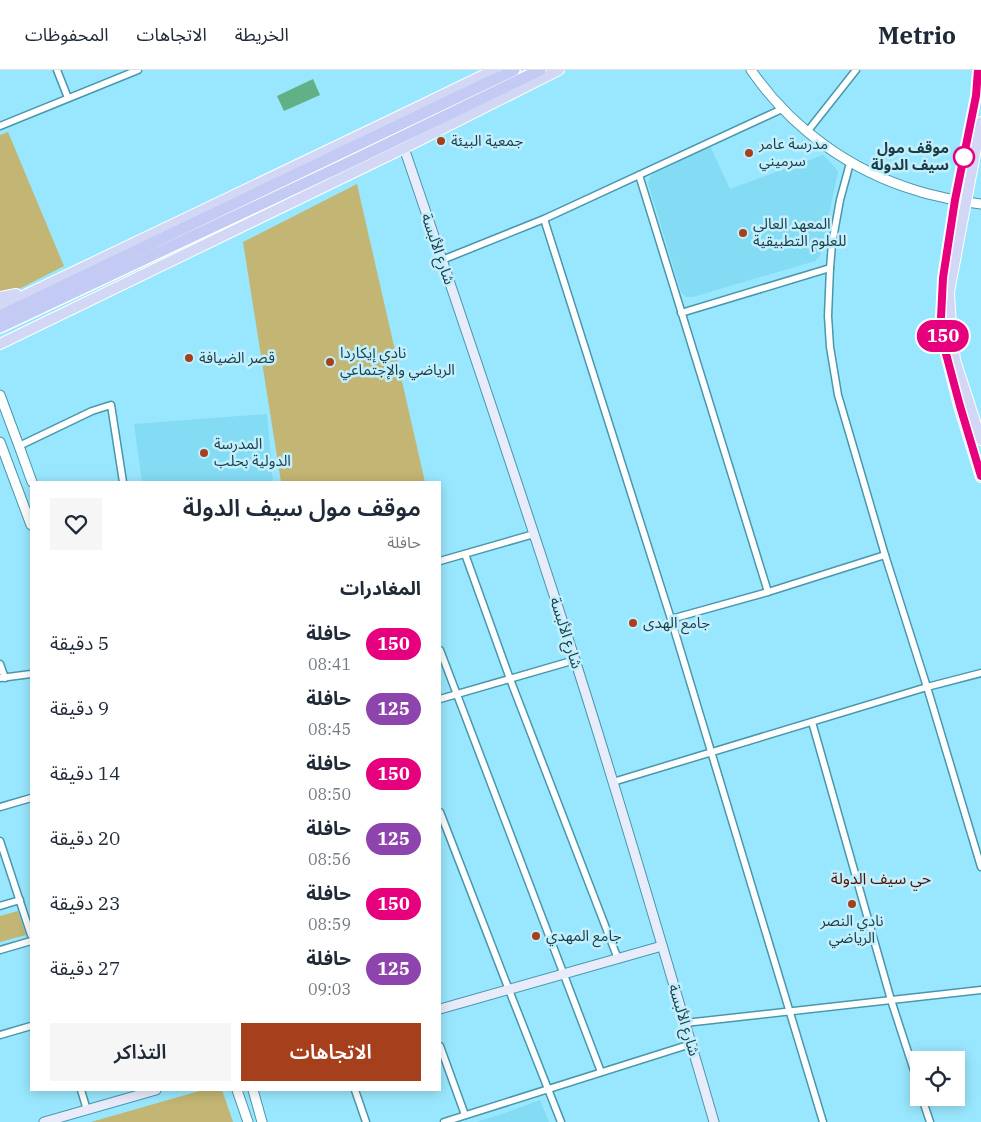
<!DOCTYPE html>
<html lang="ar">
<meta charset="utf-8">
<style>
:root{--surface:#fff;--page:#f6f6f7;--text:#1f2937;--muted:#747a83;--line:#e0e1e3;--accent:#a63f1c}
body{margin:0;font-family:"IBM Plex Serif","Noto Sans Arabic",serif;background:var(--page);color:var(--text);direction:rtl;height:100vh;display:flex;flex-direction:column;font-size:19px;white-space:nowrap}
*{box-sizing:border-box;margin:0}
p{font-size:16px;color:var(--muted)}
.icon{flex:none;width:28px;height:28px;fill:none;stroke:currentColor;stroke-width:2;stroke-linecap:round;stroke-linejoin:round}
.map{position:relative;flex:1;overflow:hidden;direction:ltr}
.drawer{position:absolute;left:30px;top:411px;width:411px;height:610px;display:flex;flex-direction:column;background:var(--surface);border-radius:0px;box-shadow:0 2px 12px #0003;direction:rtl}
.drawer>*{flex:none}
.badge{padding:0 10px;border-radius:16px;font-size:18px;line-height:32px}
.buttons{position:absolute;left:910px;top:981px;display:grid;gap:10px}
.buttons a{display:grid;place-items:center;width:55px;height:55px;border-radius:0px;background:var(--surface);box-shadow:0 2px 12px #0003;font-size:25px}
.map>.badge{position:absolute;translate:-50% -50%;box-shadow:0 0 0 2px #fff}
h2{padding:0 20px;font-size:19px;line-height:45px}
.round{display:grid;place-items:center;flex:none;width:52px;height:52px;border-radius:0px;background:var(--page)}
.overview{display:flex;align-items:center;justify-content:space-between;height:85px;padding:0 20px}
h1{font-size:24px;font-weight:600;line-height:38px}
.primary-button{display:flex;gap:10px;margin-top:auto;padding:10px 20px}
.primary-button a{flex:1;height:58px;border-radius:0px;background:var(--accent);color:#fff;font-size:20px;font-weight:600;line-height:58px;text-align:center}
.primary-button a+a{background:var(--page);color:var(--text)}
ul{padding:0;list-style:none}
li{display:flex;align-items:center;gap:15px;height:65px;padding:0 20px}
li div{flex:1}
li b{display:block;font-size:19px}
li em{font-style:normal}
li .badge{min-width:55px;font-weight:700;text-align:center}
header{display:flex;align-items:center;gap:30px;box-sizing:border-box;height:70px;padding:0 25px;background:var(--surface);border-bottom:1px solid var(--line)}
header strong{font-size:24px}
nav{display:flex;gap:28px;margin-inline-start:auto;font-size:18px}
.map>svg:first-child{display:block}
.built{fill:#83dbf4}
.green{fill:#c3b573}
.water{fill:#62b085}
.lines{fill:none;stroke-linecap:round;stroke-linejoin:round}
.minor-casing{stroke:#4997ac;stroke-width:9}
.tertiary-casing{stroke:#4997ac;stroke-width:11}
.secondary-casing{stroke:#4997ac;stroke-width:11}
.primary-casing{stroke:#fff;stroke-width:12}
.trunk-casing{stroke:#fff;stroke-width:14}
.minor{stroke:#fff;stroke-width:6}
.tertiary{stroke:#fff;stroke-width:9}
.secondary{stroke:#e8ebfa;stroke-width:9}
.primary{stroke:#d2d7f6;stroke-width:10}
.trunk{stroke:#c3caf3;stroke-width:11}
.line-casing{stroke:#fff;stroke-width:11}
.line{stroke:#e6007e;stroke-width:8}
.poi-dot{fill:#a63f1c;stroke:#c2effd;stroke-width:2}
.stop-dot{fill:#fff;stroke:#e6007e;stroke-width:2.5}
.labels{text-anchor:middle;stroke-width:5;stroke-linejoin:round;paint-order:stroke}
.poi-label{font-size:15px;fill:#1c3d46;stroke:#c2effd;text-anchor:start}
.stop-label{font-size:15px;font-weight:bold;fill:#1c3d46;stroke:#c2effd;text-anchor:end}
.street-label{font-size:15px;fill:#1c3d46;stroke:#c2effd}
.neighbourhood-label{font-size:16px;fill:#521100;stroke:#c2effd}
</style>
<header>
<strong>Metrio</strong>
<nav><a>الخريطة</a><a>الاتجاهات</a><a>المحفوظات</a></nav>
</header>
<div class="map">
<svg width="981" height="1052" viewBox="0 0 981 1052">
<rect width="100%" height="100%" fill="#99e7fe"/>
<g class="built">
<path d="M 710,76 L 730,119 L 823,85 L 834,96 L 838,102 L 821,181 L 820,186 L 815,191 L 693,227 L 686,227 L 681,222 L 648,113 L 650,107 L 653,104 Z"/>
<path d="M 267,344 L 273,412 L 142,412 L 134,354 Z"/>
<path d="M 540,1030 L 549,1052 L 476,1052 L 499,1045 Z"/>
</g>
<g class="green">
<path d="M 8,62 L 64,196 L 21,218 L 3,223 L 0,222 L 0,65 Z"/>
<path d="M 357,114 L 425,412 L 281,412 L 243,172 Z"/>
<path d="M 18,841 L 26,865 L 0,872 L 0,846 Z"/>
<path d="M 203,1020 L 222,1020 L 233,1052 L 91,1052 Z"/>
</g>
<path class="water" d="M 313,9 L 320,25 L 284,41 L 277,26 Z"/>
<g class="lines">
<defs>
<g id="minor">
<path d="M 57,0 L 68,28"/>
<path d="M 0,56 L 138,0"/>
<path d="M 807,62 L 856,0"/>
<path d="M 850,93 L 840,130 L 832,174 L 830,198 L 828,246 L 830,277 L 838,325 L 885,485 L 927,617 L 981,797"/>
<path d="M 639,105 L 768,522"/>
<path d="M 544,149 L 671,549 L 823,1052"/>
<path d="M 442,190 L 544,149 L 782,39"/>
<path d="M 681,243 L 830,198"/>
<path d="M 19,376 L 92,341 L 111,335 L 123,412"/>
<path d="M 465,484 L 510,609 L 618,889"/>
<path d="M 440,491 L 534,464"/>
<path d="M 671,549 L 768,522 L 885,485"/>
<path d="M 440,580 L 601,1002"/>
<path d="M 0,594 L 5,608"/>
<path d="M 0,608 L 31,604"/>
<path d="M 440,629 L 575,590"/>
<path d="M 812,652 L 891,930 L 919,1016"/>
<path d="M 613,712 L 927,617 L 981,603"/>
<path d="M 0,737 L 31,728"/>
<path d="M 440,742 L 509,920 L 561,1052"/>
<path d="M 0,771 L 31,865"/>
<path d="M 0,836 L 20,830"/>
<path d="M 0,880 L 31,871"/>
<path d="M 685,953 L 981,920"/>
<path d="M 0,965 L 31,956"/>
<path d="M 440,976 L 465,1045"/>
<path d="M 81,1020 L 87,1040"/>
<path d="M 355,1020 L 366,1052"/>
<path d="M 922,1028 L 930,1052"/>
<path d="M 444,1052 L 691,974"/>
</g>
<g id="tertiary">
<path d="M 751,0 C 791,58 850,101 918,121 C 930,125 943,127 955,130"/>
<path d="M 967,132 L 981,134"/>
<path d="M 0,325 L 19,376 L 32,412"/>
<path d="M 0,372 L 31,455"/>
<path d="M 237,1020 L 248,1052"/>
<path d="M 253,1020 L 262,1052"/>
</g>
<g id="secondary">
<path d="M 404,78 C 462,248 520,418 575,590 C 624,743 669,898 714,1052"/>
<path d="M 440,939 L 662,876"/>
<path d="M 44,1052 L 156,1020"/>
</g>
<g id="primary">
<path d="M 978,0 L 976,26 L 955,130 L 943,208 L 941,248 L 945,280 L 959,336 L 981,407"/>
<path d="M 981,52 L 949,222 L 951,258 L 955,290 L 981,370"/>
<path d="M 0,227 L 16,224"/>
<path d="M 0,237 L 393,49 L 494,0"/>
<path d="M 0,274 L 404,78 L 559,0"/>
</g>
<g id="trunk">
<path d="M 0,246 L 514,0"/>
<path d="M 0,257 L 346,94 L 540,0"/>
</g>
</defs>
<use href="#minor" class="minor-casing"/>
<use href="#tertiary" class="tertiary-casing"/>
<use href="#secondary" class="secondary-casing"/>
<use href="#primary" class="primary-casing"/>
<use href="#trunk" class="trunk-casing"/>
<use href="#minor" class="minor"/>
<use href="#tertiary" class="tertiary"/>
<use href="#secondary" class="secondary"/>
<use href="#primary" class="primary"/>
<use href="#trunk" class="trunk"/>
</g>
<g class="lines">
<defs>
<path id="line" d="M 978,0 L 976,26 L 955,130 L 943,208 L 941,248 L 945,280 L 960,336 L 981,406"/>
</defs>
<use href="#line" class="line-casing"/>
<use href="#line" class="line"/>
</g>
<g class="poi-dot">
<circle cx="441" cy="71" r="5"/>
<circle cx="749" cy="83" r="5"/>
<circle cx="743" cy="163" r="5"/>
<circle cx="189" cy="288" r="5"/>
<circle cx="330" cy="292" r="5"/>
<circle cx="204" cy="383" r="5"/>
<circle cx="633" cy="553" r="5"/>
<circle cx="852" cy="834" r="5"/>
<circle cx="536" cy="866" r="5"/>
</g>
<circle class="stop-dot" cx="964" cy="87" r="10"/>
<g class="labels">
<g class="poi-label">
<text x="451" y="76">جمعية البيئة</text>
<text x="759" y="79">مدرسة عامر<tspan x="759" dy="17">سرميني</tspan></text>
<text x="753" y="159">المعهد العالي<tspan x="753" dy="17">للعلوم التطبيقية</tspan></text>
<text x="340" y="288">نادي إيكاردا<tspan x="340" dy="17">الرياضي والإجتماعي</tspan></text>
<text x="199" y="293">قصر الضيافة</text>
<text x="214" y="379">المدرسة<tspan x="214" dy="17">الدولية بحلب</tspan></text>
<text x="643" y="558">جامع الهدى</text>
<text x="852" y="856" text-anchor="middle">نادي النصر<tspan x="852" dy="17">الرياضي</tspan></text>
<text x="546" y="871">جامع المهدي</text>
</g>
<g class="stop-label">
<text x="949" y="83">موقف مول<tspan x="949" dy="17">سيف الدولة</tspan></text>
</g>
<g class="street-label">
<text transform="translate(438 179) rotate(71)" y="5">شارع الألبسة</text>
<text transform="translate(566 563) rotate(72)" y="5">شارع الألبسة</text>
<text transform="translate(684 950) rotate(73)" y="5">شارع الألبسة</text>
</g>
<g class="neighbourhood-label">
<text x="881" y="814">حي سيف الدولة</text>
</g>
</g>
</svg>
<div class="buttons">
<a><svg class="icon" aria-label="locate" viewBox="0 0 24 24"><circle cx="12" cy="12" r="6"/><path d="M12 2v4M12 18v4M2 12h4M18 12h4"/></svg></a>
</div>
<b class="badge" style="left:943px;top:266px;background:#e6007e;color:#fff">150</b>
<section class="drawer">
<div class="overview"><div><h1>موقف مول سيف الدولة</h1><p>حافلة</p></div><a class="round"><svg class="icon" aria-label="heart" viewBox="0 0 24 24"><path d="M12 20l-8-8c-3-5 5-10 8-4 3-6 11-1 8 4z"/></svg></a></div>
<h2>المغادرات</h2>
<ul>
<li><span class="badge" style="background:#e6007e;color:#fff">150</span><div><b>حافلة</b><p>08:41</p></div><em>5 دقيقة</em></li>
<li><span class="badge" style="background:#8e44ad;color:#fff">125</span><div><b>حافلة</b><p>08:45</p></div><em>9 دقيقة</em></li>
<li><span class="badge" style="background:#e6007e;color:#fff">150</span><div><b>حافلة</b><p>08:50</p></div><em>14 دقيقة</em></li>
<li><span class="badge" style="background:#8e44ad;color:#fff">125</span><div><b>حافلة</b><p>08:56</p></div><em>20 دقيقة</em></li>
<li><span class="badge" style="background:#e6007e;color:#fff">150</span><div><b>حافلة</b><p>08:59</p></div><em>23 دقيقة</em></li>
<li><span class="badge" style="background:#8e44ad;color:#fff">125</span><div><b>حافلة</b><p>09:03</p></div><em>27 دقيقة</em></li>
</ul>
<div class="primary-button"><a>الاتجاهات</a><a>التذاكر</a></div>
</section>
</div>
